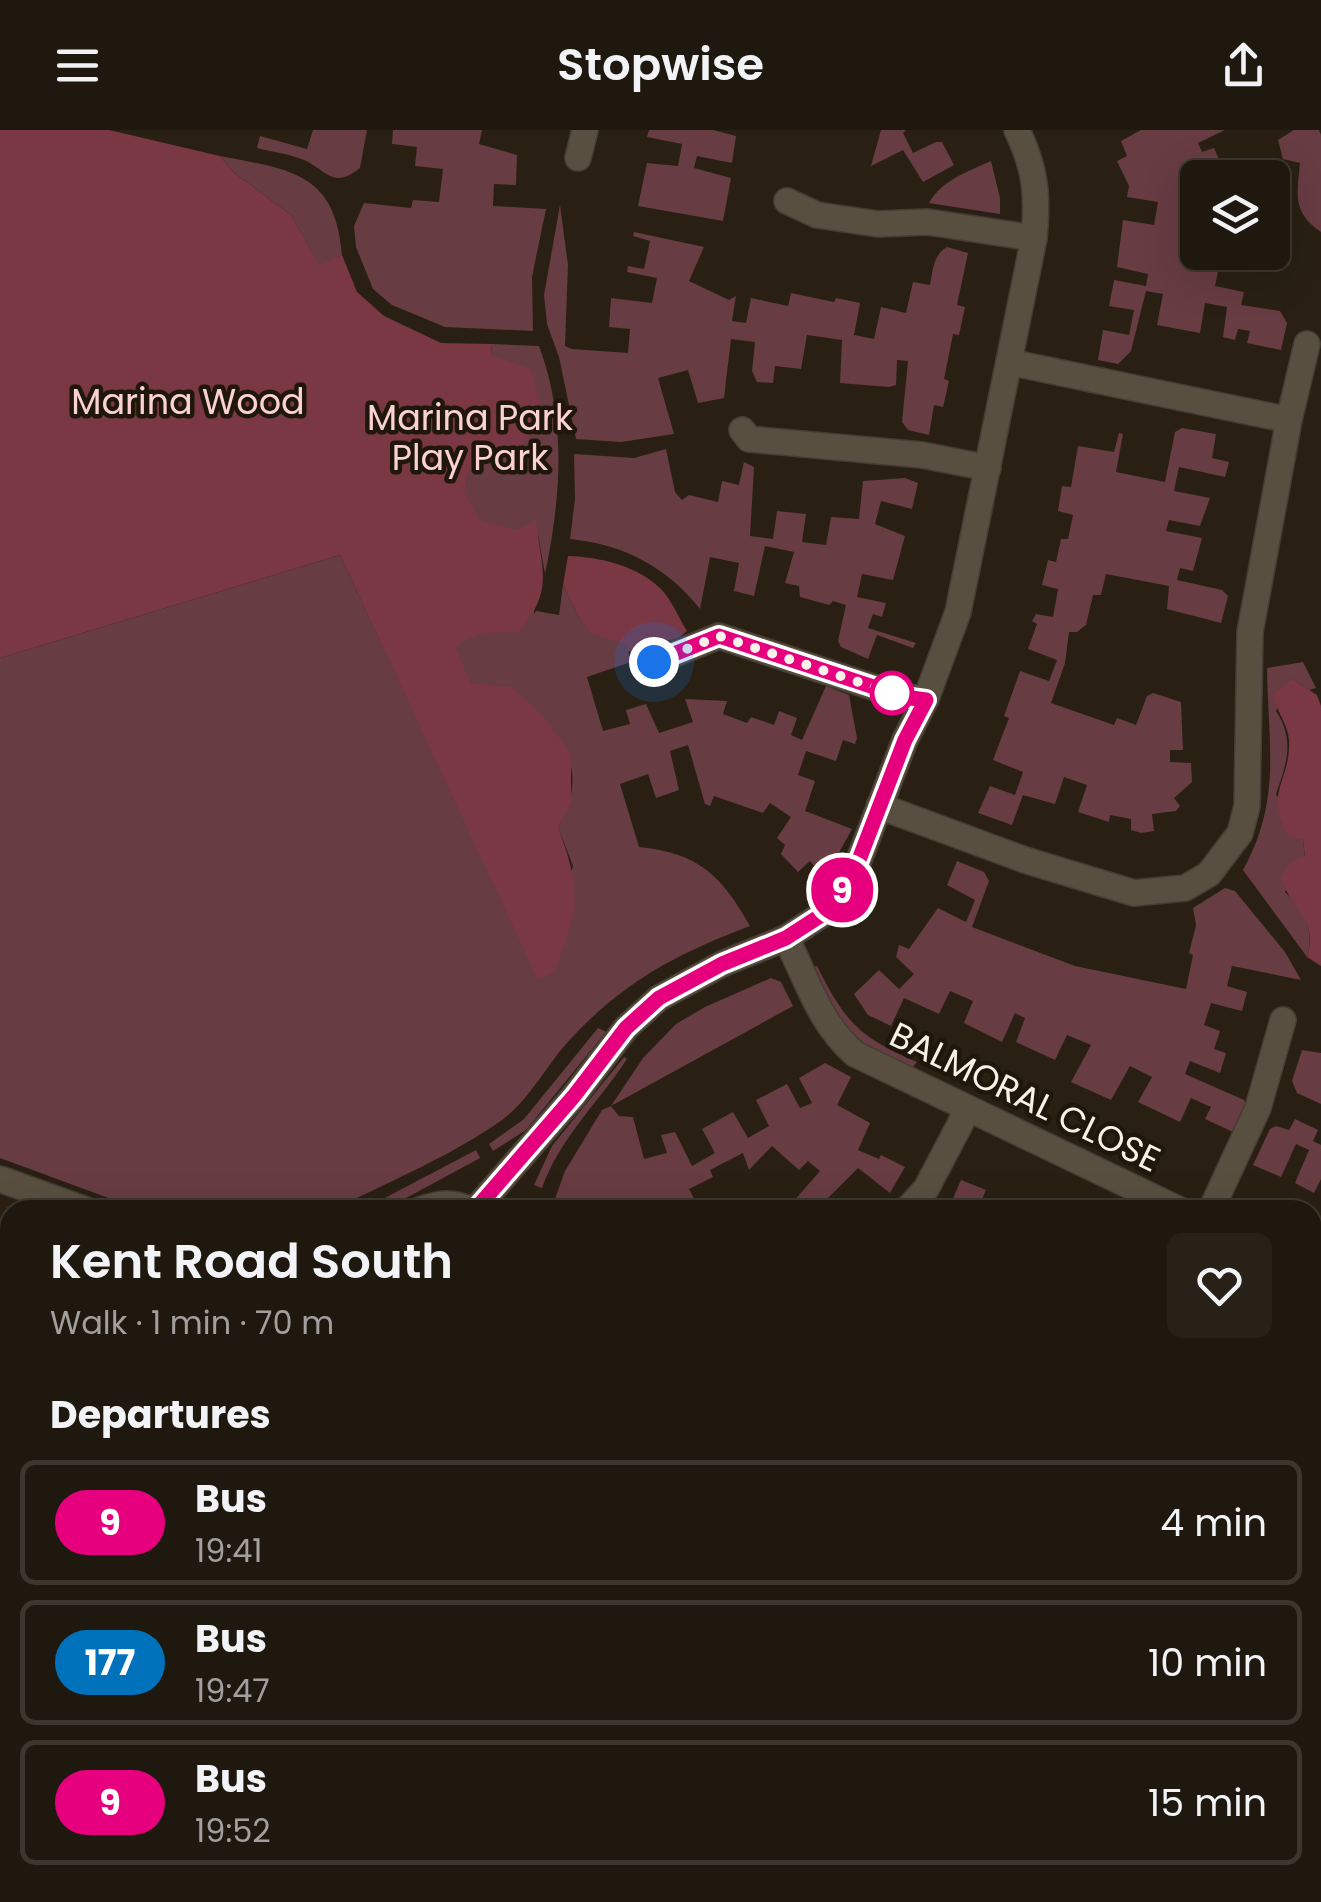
<!DOCTYPE html>
<meta charset="utf-8">
<style>
:root{--surface:#1f180e;--page:#272117;--text:#f1f3f6;--muted:#a1a09e;--line:#3c372e}
body{margin:0;font-family:Poppins,sans-serif;background:var(--page);color:var(--text);height:100vh;display:flex;flex-direction:column;font-size:38px;white-space:nowrap}
*{box-sizing:border-box;margin:0}
p{font-size:32px;color:var(--muted)}
.icon{flex:none;width:55px;height:55px;fill:none;stroke:currentColor;stroke-width:2;stroke-linecap:round;stroke-linejoin:round}
.map{position:relative;flex:1;overflow:hidden}
.side{position:absolute;left:0px;top:1070px;width:1322px;height:702px;display:flex;flex-direction:column;background:var(--surface);border-radius:30px 30px 0 0;box-shadow:0 10px 40px #0002,0 0 0 2px var(--line)}
.side>*{flex:none}
.badge{padding:0 20px;border-radius:32px;font-size:35px;line-height:65px}
.fabs{position:absolute;left:1180px;top:30px;display:grid;gap:20px}
.fabs a{display:grid;place-items:center;width:110px;height:110px;border-radius:15px;background:var(--surface);box-shadow:0 10px 40px #0002,0 0 0 2px var(--line);font-size:50px}
.you{position:absolute;width:50px;height:50px;margin:-25px;border:8px solid #fff;border-radius:50%;background:#1a73e8;box-shadow:0 0 0 15px #1a73e833}
.map>.badge{position:absolute;translate:-50% -50%;box-shadow:0 0 0 5px #fff}
h2{padding:0 50px;font-size:38px;line-height:90px}
.round{display:grid;place-items:center;flex:none;width:105px;height:105px;border-radius:15px;background:var(--page)}
.headline{display:flex;align-items:center;justify-content:space-between;height:170px;padding:0 50px}
h1{font-size:48px;font-weight:600;line-height:75px}
ul{padding:0;list-style:none}
li{display:flex;align-items:center;gap:30px;height:125px;margin:0 20px 15px;padding:0 30px;border:5px solid var(--line);border-radius:15px}
li div{flex:1}
li b{display:block;font-size:38px}
li em{font-style:normal}
li .badge{min-width:110px;font-weight:700;text-align:center}
header{display:flex;justify-content:space-between;align-items:center;height:130px;padding:0 50px;background:var(--surface);font-size:45px;font-weight:600}
.map>svg:first-child{display:block}
.green{fill:#673c42}
.forest{fill:#793843}
.lines{fill:none;stroke-linecap:round;stroke-linejoin:round}
.minor-casing{stroke:#453d34;stroke-width:28}
.trunk-casing{stroke:#453d34;stroke-width:32}
.minor{stroke:#594f41;stroke-width:25}
.trunk{stroke:#9d9a50;stroke-width:30}
.line-casing{stroke:#fff;stroke-width:22}
.line{stroke:#e6007e;stroke-width:15}
.walk{stroke:#f8f1e9;stroke-width:10;stroke-dasharray:0 18}
.stop-dot{fill:#fff;stroke:#e6007e;stroke-width:5}
.labels{text-anchor:middle;stroke-width:9;stroke-linejoin:round;paint-order:stroke}
.park-label{font-size:35px;fill:#fcd1d6;stroke:#1f170a}
.street-label{font-size:35px;fill:#f8f1e9;stroke:#1f170a}
</style>
<header><svg class="icon" aria-label="menu" viewBox="0 0 24 24"><path d="M4 6h16M4 12h16M4 18h16"/></svg>Stopwise<svg class="icon" aria-label="share" viewBox="0 0 24 24"><path d="M12 15V3M7 8l5-5 5 5M5 13v7h14v-7"/></svg></header>
<div class="map">
<svg width="1321" height="1772" viewBox="0 0 1321 1772">
<rect width="100%" height="100%" fill="#292013"/>
<g class="green">
<path d="M 313,0 L 367,0 L 360,38 C 332,60 327,40 304,30 C 290,24 272,22 257,18 L 260,6 L 307,19 Z"/>
<path d="M 393,0 L 482,0 L 479,14 L 517,25 L 516,55 L 494,54 L 493,76 L 546,79 L 532,147 L 533,201 L 445,197 L 392,175 L 373,159 L 356,117 L 354,96 L 364,73 L 411,78 L 413,70 L 439,72 L 443,39 L 415,36 L 417,17 L 392,14 Z"/>
<path d="M 649,0 L 713,0 L 736,6 L 732,33 L 697,26 L 694,38 L 731,48 L 723,91 L 638,76 L 647,33 L 678,36 L 682,14 L 647,7 Z"/>
<path d="M 881,0 L 906,0 L 903,3 L 913,23 L 936,12 L 942,12 L 954,35 L 923,52 L 903,20 L 871,36 Z"/>
<path d="M 1141,0 L 1225,0 L 1198,13 L 1202,22 L 1214,18 L 1221,34 L 1236,30 L 1243,47 L 1198,48 L 1198,122 L 1222,123 L 1215,156 L 1244,162 L 1241,175 L 1280,181 L 1287,193 L 1281,220 L 1247,213 L 1250,201 L 1238,199 L 1235,210 L 1223,207 L 1227,177 L 1205,173 L 1200,203 L 1157,195 L 1163,164 L 1146,161 L 1131,221 L 1118,234 L 1098,230 L 1103,200 L 1129,205 L 1134,180 L 1109,176 L 1114,150 L 1146,156 L 1148,144 L 1117,137 L 1123,90 L 1154,95 L 1158,72 L 1127,67 L 1129,56 L 1117,31 L 1127,26 L 1121,11 Z"/>
<path d="M 1294,0 L 1319,0 L 1321,5 L 1321,102 C 1292,82 1297,65 1300,33 L 1283,29 L 1278,10 Z"/>
<path d="M 220,26 C 291,40 335,42 342,125 L 319,136 L 291,85 L 233,42 Z"/>
<path d="M 991,31 L 1000,68 L 1000,84 L 929,73 C 942,50 967,42 991,31 Z"/>
<path d="M 560,75 L 568,135 L 565,216 L 572,219 L 628,223 L 630,199 L 609,197 L 611,168 L 652,173 L 657,148 L 627,142 L 628,136 L 644,139 L 650,111 L 633,106 L 634,102 L 704,117 L 689,151 L 729,170 L 736,166 L 732,191 L 746,193 L 751,168 L 788,176 L 791,163 L 834,172 L 836,168 L 860,173 L 854,205 L 874,209 L 881,177 L 906,183 L 913,152 L 930,155 C 933,140 933,125 947,117 L 968,123 L 957,175 L 965,177 L 959,205 L 953,204 L 944,249 L 949,251 L 943,277 L 934,275 L 929,305 L 908,300 L 902,292 L 908,231 L 897,230 L 896,255 L 889,257 L 840,253 L 842,210 L 807,205 L 801,239 L 775,236 L 773,253 L 757,252 L 752,241 L 755,212 L 731,209 L 724,268 L 698,273 L 688,240 L 658,248 L 674,304 L 621,312 L 576,309 L 559,227 L 547,194 L 544,165 Z"/>
<path d="M 492,214 L 539,216 C 567,291 561,367 545,444 L 538,405 L 534,484 L 536,481 L 559,485 L 563,455 L 579,488 L 626,514 L 631,532 L 587,547 L 603,601 L 630,594 L 626,580 L 646,574 L 659,603 L 693,592 L 685,569 L 727,571 L 723,584 L 747,593 L 751,587 L 774,595 L 779,581 L 797,588 L 791,605 L 802,610 L 826,556 L 849,565 L 857,608 L 855,614 L 843,610 L 836,631 L 806,621 L 798,645 L 815,651 L 805,681 L 852,699 L 825,748 L 810,731 L 798,742 L 781,724 L 785,715 L 777,708 L 791,687 L 770,673 L 763,683 L 714,666 L 710,676 L 705,674 L 688,615 L 670,621 L 679,660 L 656,668 L 648,644 L 620,654 L 639,717 C 699,723 721,745 750,796 C 674,825 621,853 566,914 C 545,938 528,971 502,990 C 452,1025 394,1050 340,1076 L 341,1080 L 141,1080 L 0,1028 L 0,528 L 340,425 L 539,849 L 573,736 L 558,697 C 581,656 576,627 547,592 L 525,665 L 414,442 L 491,224 Z"/>
<path d="M 1182,298 L 1216,304 L 1212,328 L 1229,332 L 1225,347 L 1179,337 L 1174,361 L 1210,368 L 1200,396 L 1169,390 L 1166,401 L 1202,408 L 1193,441 L 1180,438 L 1177,450 L 1222,460 L 1228,466 L 1221,493 L 1167,479 L 1169,456 L 1106,444 L 1101,465 L 1093,465 L 1086,495 L 1077,502 L 1069,502 L 1065,533 L 1051,573 L 1114,595 L 1117,588 L 1136,595 L 1147,566 L 1153,563 L 1181,572 L 1183,620 L 1170,620 L 1170,632 L 1191,633 L 1192,652 L 1174,668 L 1180,676 L 1176,681 L 1152,684 L 1154,701 L 1141,703 L 1131,700 L 1131,689 L 1110,685 L 1109,692 L 1078,682 L 1087,655 L 1064,647 L 1055,674 L 1023,665 L 1012,695 L 978,683 L 990,656 L 1015,665 L 1023,642 L 993,630 L 1009,588 L 1004,586 L 1020,541 L 1049,551 L 1057,530 L 1028,519 L 1037,494 L 1032,491 L 1036,484 L 1053,487 L 1058,459 L 1042,455 L 1048,430 L 1056,432 L 1061,409 L 1068,409 L 1073,385 L 1058,381 L 1062,356 L 1071,357 L 1078,316 L 1114,322 L 1119,303 L 1123,304 L 1116,342 L 1165,352 L 1175,302 Z"/>
<path d="M 666,319 L 675,362 L 682,370 L 689,365 L 718,372 L 722,351 L 739,355 L 744,332 L 754,337 L 750,406 L 773,409 L 777,381 L 806,384 L 802,412 L 826,415 L 831,387 L 859,389 L 863,351 L 905,348 L 918,353 L 912,379 L 881,371 L 875,394 L 905,406 L 893,450 L 862,444 L 857,467 L 886,473 L 882,487 L 873,484 L 868,498 L 916,513 L 913,518 L 877,505 L 868,529 L 841,517 L 838,511 L 846,475 L 833,471 L 829,475 L 800,467 L 799,456 L 785,453 L 794,422 L 765,416 L 754,466 L 734,461 L 739,433 L 710,427 L 700,479 C 667,437 623,414 570,409 L 575,369 L 574,324 L 634,328 Z"/>
<path d="M 1303,532 L 1316,558 L 1309,560 L 1293,549 L 1276,581 C 1295,610 1287,633 1276,664 L 1303,710 L 1305,727 L 1285,762 C 1304,779 1315,801 1307,827 L 1243,740 C 1282,670 1268,614 1267,538 Z"/>
<path d="M 957,731 L 984,742 L 989,751 L 972,797 L 1075,836 L 1186,859 L 1193,825 L 1189,823 L 1196,795 L 1193,778 L 1225,758 L 1235,761 L 1285,822 L 1301,850 L 1232,836 L 1227,856 L 1247,862 L 1242,881 L 1211,873 L 1204,895 L 1220,901 L 1214,919 L 1226,923 L 1220,943 L 1190,931 L 1185,944 L 1244,970 L 1247,976 L 1235,1003 L 1205,989 L 1211,977 L 1191,968 L 1180,992 L 1138,972 L 1152,947 L 1130,936 L 1111,970 L 1071,952 L 1091,915 L 1067,905 L 1055,930 L 1016,912 L 1025,888 L 1015,883 L 1002,912 L 964,893 L 973,871 L 950,861 L 939,884 L 904,868 L 891,896 L 868,885 L 854,864 L 879,840 L 899,859 L 914,844 L 896,827 L 899,815 L 909,819 L 938,778 L 966,792 L 975,770 L 947,755 Z"/>
<path d="M 817,836 C 845,892 859,907 917,932 L 911,939 L 870,918 L 844,897 L 810,838 Z"/>
<path d="M 771,848 L 781,852 L 793,876 L 611,976 L 619,986 L 633,987 L 644,1029 L 667,1023 L 661,1005 L 675,1002 L 692,1036 L 715,1023 L 702,999 L 733,982 L 748,1008 L 769,996 L 756,970 L 787,954 L 800,978 L 812,973 L 799,948 L 825,933 L 851,947 L 837,975 L 870,993 L 858,1020 L 879,1029 L 881,1025 L 905,1037 L 890,1063 L 858,1038 L 816,1080 L 786,1080 L 820,1041 L 808,1031 L 799,1040 L 772,1016 L 749,1040 L 743,1023 L 710,1040 L 713,1047 L 689,1059 L 700,1080 L 551,1080 L 565,1041 L 602,980 L 611,976 L 643,928 L 676,894 L 705,877 Z"/>
<path d="M 598,898 L 606,902 L 526,1000 L 493,1021 L 489,1014 L 524,989 Z"/>
<path d="M 1302,920 L 1321,923 L 1321,974 L 1297,963 L 1292,951 Z"/>
<path d="M 624,927 L 627,929 C 599,972 559,1009 542,1058 L 534,1055 L 552,1016 Z"/>
<path d="M 1295,989 L 1318,1000 L 1313,1011 L 1321,1015 L 1321,1049 L 1314,1063 L 1295,1053 L 1309,1020 L 1296,1014 L 1281,1047 L 1253,1035 L 1270,999 L 1276,996 L 1289,1000 Z"/>
<path d="M 476,1020 L 480,1028 L 384,1080 L 362,1080 Z"/>
<path d="M 961,1050 L 986,1060 L 977,1080 L 948,1080 Z"/>
</g>
<g class="forest">
<path d="M 0,0 L 109,0 L 220,26 L 233,42 L 291,85 L 319,135 L 342,125 L 357,162 L 384,186 L 441,213 L 492,214 L 491,225 L 531,239 L 544,291 L 512,326 C 464,331 452,348 480,390 L 517,400 L 536,390 C 541,440 555,459 519,502 L 481,503 L 455,516 L 471,553 L 511,557 L 544,586 L 571,624 L 571,674 L 558,697 C 582,762 579,778 555,841 L 538,850 L 340,425 L 0,528 Z"/>
<path d="M 568,426 C 600,427 639,436 662,460 C 672,471 679,488 687,501 L 678,508 L 627,522 L 626,514 L 592,504 L 579,488 L 563,455 Z"/>
<path d="M 1293,549 L 1317,565 L 1321,576 L 1321,836 L 1307,827 C 1319,787 1289,778 1281,747 L 1290,733 L 1305,726 L 1303,710 L 1287,705 C 1264,659 1291,652 1289,610 C 1288,594 1276,581 1273,564 Z"/>
<path d="M 0,1113 L 10,1116 L 10,1589 L 0,1585 Z"/>
</g>
<g class="lines">
<defs>
<g id="minor">
<path d="M 578,28 L 585,0"/>
<path d="M 787,71 L 817,85 L 878,94 L 928,92 L 1034,108"/>
<path d="M 1009,232 L 1289,290"/>
<path d="M 742,300 L 749,309 L 922,325 L 988,338"/>
<path d="M 654,532 L 719,506 L 903,567 L 926,569"/>
<path d="M 879,676 L 1025,730 L 1134,763 L 1185,758 L 1209,744 L 1240,703 L 1247,676 L 1250,502 L 1289,290 L 1307,214"/>
<path d="M 786,808 C 807,849 819,893 855,924 L 1180,1080"/>
<path d="M 0,1049 L 86,1080"/>
<path d="M 420,1080 C 439,1073 452,1071 471,1080"/>
<path d="M 475,1080 L 574,966 L 626,898 L 659,868 L 722,834 L 786,808 L 820,786 L 852,748 L 905,610 L 926,569 L 958,482 L 1034,108 C 1038,65 1036,40 1017,0"/>
<path d="M 907,1080 L 926,1059 L 968,979"/>
<path d="M 1211,1080 L 1258,978 L 1283,890"/>
<path d="M 1312,1145 L 1321,1148"/>
<path d="M 1312,1485 L 1321,1485"/>
<path d="M 1312,1744 L 1321,1744"/>
<path d="M 492,1762 L 493,1772"/>
</g>
<g id="trunk">
<path d="M 0,1641 L 10,1644"/>
<path d="M 0,1671 L 10,1675"/>
<path d="M 0,1749 L 10,1754"/>
<path d="M 32,1762 L 55,1772"/>
<path d="M 306,1762 L 366,1772"/>
<path d="M 542,1762 L 563,1762"/>
<path d="M 790,1762 L 1024,1764 L 1140,1772"/>
</g>
</defs>
<use href="#minor" class="minor-casing"/>
<use href="#trunk" class="trunk-casing"/>
<use href="#minor" class="minor"/>
<use href="#trunk" class="trunk"/>
</g>
<g class="lines">
<defs>
<path id="line" d="M 475,1080 L 574,966 L 626,898 L 659,868 L 722,834 L 786,808 L 820,786 L 852,748 L 905,610 L 926,570 L 904,567 L 719,506 L 654,532"/>
</defs>
<use href="#line" class="line-casing"/>
<use href="#line" class="line"/>
<path class="walk" d="M 654,532 L 719,506 L 904,567 L 892,563"/>
</g>
<circle class="stop-dot" cx="892" cy="563" r="20"/>
<g class="labels">
<g class="park-label">
<text x="188" y="284">Marina Wood</text>
<text x="470" y="300">Marina Park<tspan x="470" dy="40">Play Park</tspan></text>
</g>
<g class="street-label">
<text transform="translate(1025 967) rotate(26)" y="12">BALMORAL CLOSE</text>
</g>
</g>
</svg>
<div class="fabs">
<a><svg class="icon" aria-label="layers" viewBox="0 0 24 24"><path d="M12 4l9 5-9 5-9-5zM3 14l9 5 9-5"/></svg></a>
</div>
<div class="you" style="left:654px;top:532px"></div>
<b class="badge" style="left:842px;top:760px;background:#e6007e;color:#fff">9</b>
<section class="side">
<div class="headline"><div><h1>Kent Road South</h1><p>Walk · 1 min · 70 m</p></div><a class="round"><svg class="icon" aria-label="heart" viewBox="0 0 24 24"><path d="M12 20l-8-8c-3-5 5-10 8-4 3-6 11-1 8 4z"/></svg></a></div>
<h2>Departures</h2>
<ul>
<li><span class="badge" style="background:#e6007e;color:#fff">9</span><div><b>Bus</b><p>19:41</p></div><em>4 min</em></li>
<li><span class="badge" style="background:#0072bc;color:#fff">177</span><div><b>Bus</b><p>19:47</p></div><em>10 min</em></li>
<li><span class="badge" style="background:#e6007e;color:#fff">9</span><div><b>Bus</b><p>19:52</p></div><em>15 min</em></li>
</ul>
</section>
</div>
